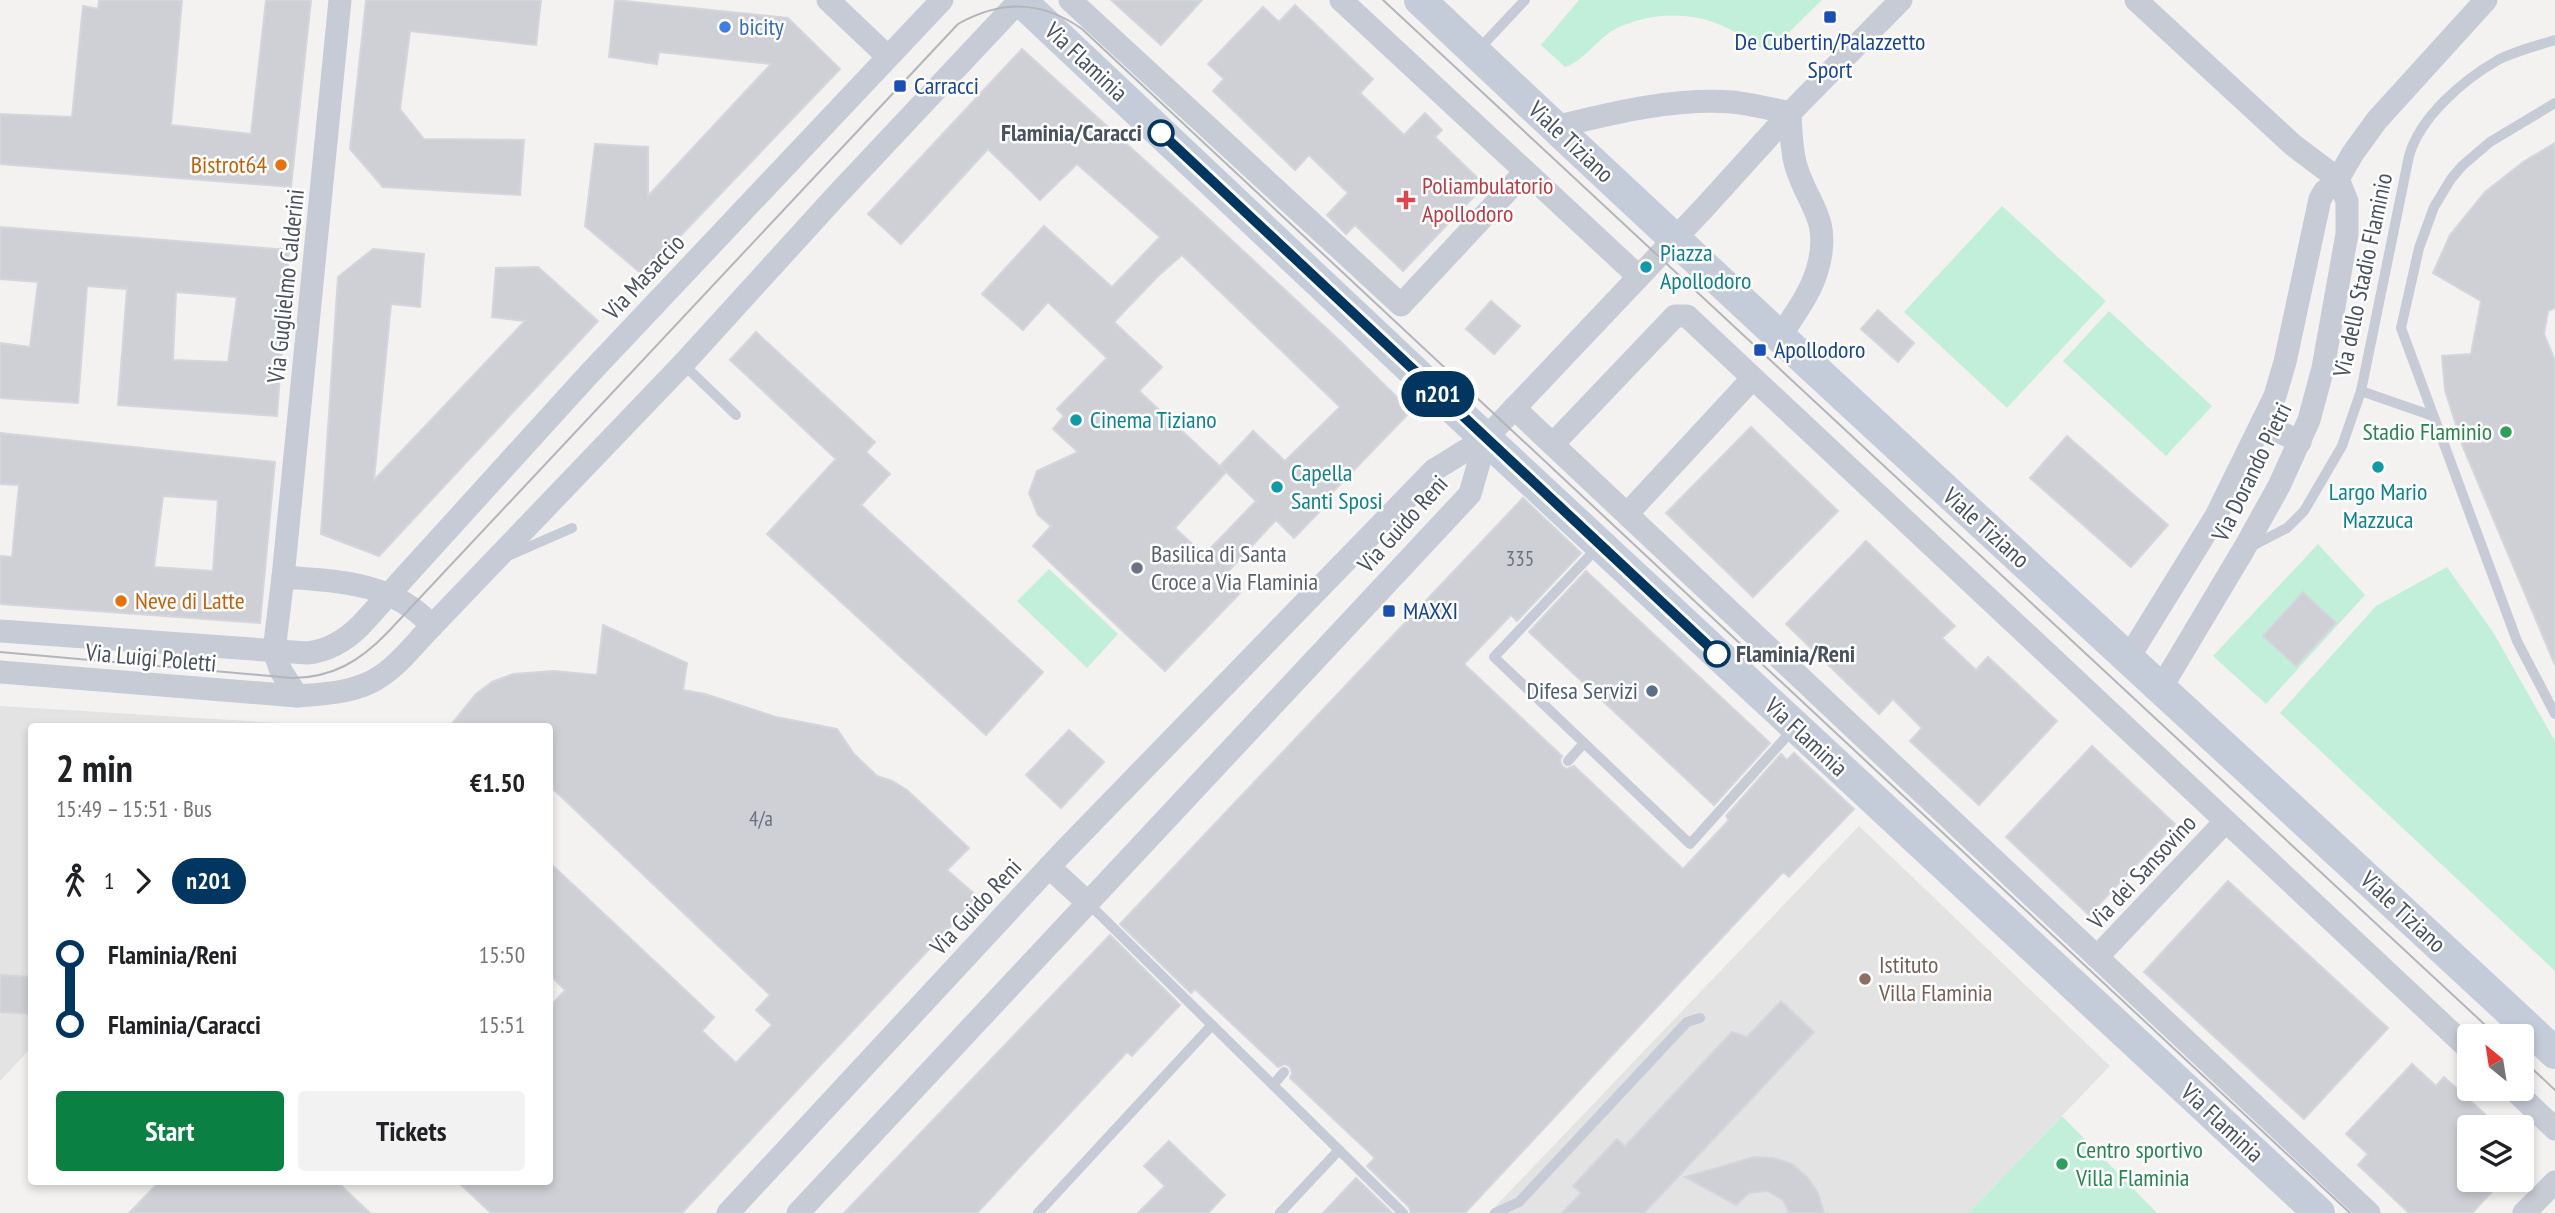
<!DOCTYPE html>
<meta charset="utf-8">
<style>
:root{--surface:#fff;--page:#f2f2f2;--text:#202124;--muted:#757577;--accent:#0b8043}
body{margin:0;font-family:"PT Sans Narrow",sans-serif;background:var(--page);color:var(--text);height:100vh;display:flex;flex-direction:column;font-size:26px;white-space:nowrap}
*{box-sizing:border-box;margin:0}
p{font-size:23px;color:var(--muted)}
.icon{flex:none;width:38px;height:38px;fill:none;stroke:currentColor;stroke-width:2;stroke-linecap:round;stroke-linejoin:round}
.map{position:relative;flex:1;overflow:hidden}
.panel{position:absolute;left:28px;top:723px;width:525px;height:462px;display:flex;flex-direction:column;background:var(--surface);border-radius:7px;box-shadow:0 4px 10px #0003}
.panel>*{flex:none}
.badge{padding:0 14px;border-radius:23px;font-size:24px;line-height:46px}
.needle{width:46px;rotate:330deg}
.fabs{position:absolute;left:2457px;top:1024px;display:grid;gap:14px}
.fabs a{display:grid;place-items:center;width:77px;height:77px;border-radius:7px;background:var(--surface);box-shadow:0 4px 10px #0003;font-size:35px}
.map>.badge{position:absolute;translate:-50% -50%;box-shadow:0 0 0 4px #fff}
.legs{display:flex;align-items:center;gap:10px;height:77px;padding:0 28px;font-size:23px}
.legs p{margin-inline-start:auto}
.headline{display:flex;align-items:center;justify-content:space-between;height:119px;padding:0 28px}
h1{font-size:38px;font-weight:600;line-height:52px}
.action{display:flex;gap:14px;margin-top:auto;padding:14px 28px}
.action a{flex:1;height:80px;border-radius:7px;background:var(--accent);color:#fff;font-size:28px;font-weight:600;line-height:80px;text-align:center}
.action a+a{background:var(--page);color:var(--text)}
ul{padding:0 28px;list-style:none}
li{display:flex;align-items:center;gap:24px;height:70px;font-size:26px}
li i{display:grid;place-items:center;width:10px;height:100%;margin:0 9px;background:currentColor}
li i::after{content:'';width:18px;height:18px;margin:-9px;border:5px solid;border-radius:50%;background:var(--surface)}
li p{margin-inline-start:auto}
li:first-child i{background:linear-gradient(#0000 50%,currentColor 0)}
li:last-child i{background:linear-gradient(currentColor 50%,#0000 0)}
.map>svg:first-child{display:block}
.education{fill:#e4e3e3}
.green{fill:#c2efda}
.building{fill:#ced0d5;stroke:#d5d6dc;stroke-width:2;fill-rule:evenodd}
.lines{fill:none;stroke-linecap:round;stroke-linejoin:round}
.lane{stroke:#c6cbd5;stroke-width:10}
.street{stroke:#c6cbd5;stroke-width:23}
.secondary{stroke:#c5ccd9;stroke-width:32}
.tram{stroke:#b4b5bb;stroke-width:2}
.line-1-casing{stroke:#fff;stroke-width:16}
.line-1{stroke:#00365f;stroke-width:10}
.transit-dot{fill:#1a4fb4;stroke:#fff;stroke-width:2.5}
.shop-dot{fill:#3f7fe0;stroke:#fff;stroke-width:2.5}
.stop-1-dot{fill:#fff;stroke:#00365f;stroke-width:3.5}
.food-dot{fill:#e8710a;stroke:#fff;stroke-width:2.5}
.health-dot{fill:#e0444e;stroke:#fff;stroke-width:2.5}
.culture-dot{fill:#0f9aa8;stroke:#fff;stroke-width:2.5}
.leisure-dot{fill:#2e9e5b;stroke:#fff;stroke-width:2.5}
.worship-dot{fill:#6b7280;stroke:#fff;stroke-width:2.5}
.service-dot{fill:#5c6f8a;stroke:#fff;stroke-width:2.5}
.education-dot{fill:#8d6e63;stroke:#fff;stroke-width:2.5}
.labels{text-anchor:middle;stroke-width:5;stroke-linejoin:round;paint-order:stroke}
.number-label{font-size:21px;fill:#6a717c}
.shop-label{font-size:24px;fill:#366cbe;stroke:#fff;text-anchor:start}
.transit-label{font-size:24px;fill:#164399;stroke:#fff;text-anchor:start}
.street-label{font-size:24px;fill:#49515e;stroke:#fff}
.stop-label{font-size:24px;font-weight:bold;fill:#49515e;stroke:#fff;text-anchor:end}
.food-label{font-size:24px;fill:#c56008;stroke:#fff;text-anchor:end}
.health-label{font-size:24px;fill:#be3a42;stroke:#fff;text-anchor:start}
.culture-label{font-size:24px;fill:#0d838f;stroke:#fff;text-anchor:start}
.leisure-label{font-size:24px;fill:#27864d;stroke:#fff;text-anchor:end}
.worship-label{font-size:24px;fill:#5b616d;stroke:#fff;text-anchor:start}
.service-label{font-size:24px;fill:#4e5e75;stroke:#fff;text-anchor:end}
.education-label{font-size:24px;fill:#785e54;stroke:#fff;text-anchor:start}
</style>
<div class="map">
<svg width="2555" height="1213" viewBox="0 0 2555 1213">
<rect width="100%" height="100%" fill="#f3f2f1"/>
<g class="education">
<path d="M 0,706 L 328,726 L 32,726 L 31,1048 L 0,1081 Z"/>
<path d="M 1859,826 L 2110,1066 L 1968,1213 L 1489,1213 Z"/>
</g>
<g class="green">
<path d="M 1579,0 L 1822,0 L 1770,51 C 1755,47 1741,35 1727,28 C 1691,10 1646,12 1612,31 C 1596,41 1582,62 1565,67 L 1541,45 Z"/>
<path d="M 2002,206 L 2106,301 L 2007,408 L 1904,312 Z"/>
<path d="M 2109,311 L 2212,406 L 2166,456 L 2063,361 Z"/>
<path d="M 2318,544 L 2365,595 L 2266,704 L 2213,656 Z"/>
<path d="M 2447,567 L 2493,632 L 2555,741 L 2555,971 L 2280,713 L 2376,606 Z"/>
<path d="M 1049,569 L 1118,634 L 1087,668 L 1017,601 Z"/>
<path d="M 2062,1116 L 2157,1213 L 1968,1213 Z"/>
</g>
<g class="building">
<path d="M 99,0 L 182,0 L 171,125 L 251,134 L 266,0 L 311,0 L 291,187 L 0,164 L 0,114 L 72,117 L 83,6 L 98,9 Z"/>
<path d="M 366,0 L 541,0 L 536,45 L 410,31 L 400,109 L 424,139 L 524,140 L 520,195 L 383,187 L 350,149 Z"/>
<path d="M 615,0 L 788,18 L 840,69 L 643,275 L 585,226 L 595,144 L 648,147 L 648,196 L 771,64 L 659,52 L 657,64 L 609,57 Z"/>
<path d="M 1111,0 L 1202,0 L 1161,45 Z"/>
<path d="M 1295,5 L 1373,79 L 1360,93 L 1404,135 L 1425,113 L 1442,130 L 1435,137 L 1485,185 L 1403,271 L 1355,225 L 1346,234 L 1327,215 L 1348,193 L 1309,155 L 1295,170 L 1213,91 L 1224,79 L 1208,64 L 1263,7 L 1279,22 Z"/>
<path d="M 1022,49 L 1196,207 L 1341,342 L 1411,411 L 1325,500 L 1328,503 L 1294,538 L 1276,520 L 1225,575 L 1242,591 L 1165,671 L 1033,546 L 1051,526 L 1038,515 L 1029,493 L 1037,471 L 1078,452 L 1053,429 L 1064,416 L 1057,409 L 1107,358 L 1048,302 L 1023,330 L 982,294 L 1044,226 L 1112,287 L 1160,237 L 1077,164 L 1040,200 L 988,149 L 901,244 L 868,214 ZM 1182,255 L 1340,407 L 1285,461 L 1253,431 L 1220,466 L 1256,501 L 1204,555 L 1175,528 L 1226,472 L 1139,391 L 1162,367 L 1114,322 L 1158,276 Z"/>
<path d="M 2555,143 L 2555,308 L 2548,311 L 2544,334 L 2555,361 L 2555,665 L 2463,447 L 2445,390 L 2442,356 L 2471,354 L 2481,301 L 2433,273 L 2450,235 L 2485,192 L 2523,162 Z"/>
<path d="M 0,227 L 289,250 L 277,416 L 118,405 L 127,289 L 87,286 L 78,403 L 0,398 L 0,343 L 30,347 L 38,282 L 0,279 ZM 176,292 L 237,297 L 228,362 L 173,360 Z"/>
<path d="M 373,249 L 424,254 L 420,307 L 391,304 L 374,480 L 525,321 L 492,317 L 496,268 L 538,267 L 598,321 L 379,556 L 321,534 L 338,277 Z"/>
<path d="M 1491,301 L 1520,326 L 1494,354 L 1466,329 Z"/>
<path d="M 1878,310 L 1914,343 L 1898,362 L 1861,329 Z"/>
<path d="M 756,332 L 875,442 L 866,452 L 890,474 L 861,505 L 1043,672 L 986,735 L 767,534 L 836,459 L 730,360 Z"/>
<path d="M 1751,427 L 1838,511 L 1753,597 L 1666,513 Z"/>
<path d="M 0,433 L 275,462 L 260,623 L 0,604 L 0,556 L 12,557 L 19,485 L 0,484 ZM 163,496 L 218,500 L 213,571 L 154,567 Z"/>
<path d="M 2067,436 L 2168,525 L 2131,567 L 2030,478 Z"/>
<path d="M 1523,498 L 1581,553 L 1517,621 L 1511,615 L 1464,664 L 1562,756 L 1560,760 L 1562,766 L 1567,769 L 1574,766 L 1683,869 L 1729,820 L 1726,816 L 1781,754 L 1787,760 L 1794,753 L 1854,809 L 1789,877 L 1783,872 L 1465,1213 L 1411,1213 L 1409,1207 L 1367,1166 L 1375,1158 L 1290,1078 L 1292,1073 L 1290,1067 L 1285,1064 L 1278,1067 L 1195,989 L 1191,993 L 1120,924 Z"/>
<path d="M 1866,541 L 1955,626 L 1942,638 L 1976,670 L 1988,657 L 2057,721 L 1979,805 L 1910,741 L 1922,728 L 1893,699 L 1879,714 L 1786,624 Z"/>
<path d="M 1586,571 L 1770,743 L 1714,805 L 1529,632 Z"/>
<path d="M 2303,592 L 2336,623 L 2296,666 L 2263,636 Z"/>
<path d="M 603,625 L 687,663 L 683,690 L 705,694 L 776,717 L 837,729 L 854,754 L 877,776 L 892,781 L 907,790 L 969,848 L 947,870 L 978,897 L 682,1213 L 491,1213 L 457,1181 L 550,1181 L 550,1007 L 565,990 L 550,975 L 550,863 L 714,1017 L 702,1031 L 736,1063 L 772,1025 L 756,1010 L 770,995 L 550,786 L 550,726 L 450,726 L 476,694 L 492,682 L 513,674 L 554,671 L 597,675 Z"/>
<path d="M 1069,730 L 1104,762 L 1061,808 L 1026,775 Z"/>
<path d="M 2092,746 L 2175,824 L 2089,915 L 2006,837 Z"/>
<path d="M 2228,881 L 2388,1028 L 2304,1119 L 2144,972 Z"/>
<path d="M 1110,935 L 1180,1005 L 1132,1056 L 1127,1052 L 977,1213 L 844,1213 Z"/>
<path d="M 0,975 L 30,977 L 28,1014 L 0,1012 Z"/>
<path d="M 1781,1001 L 1814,1032 L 1644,1213 L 1562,1213 L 1581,1193 L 1573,1186 L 1617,1139 L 1625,1146 L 1732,1032 L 1747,1037 Z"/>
<path d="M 2412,1064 L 2436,1086 L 2444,1077 L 2499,1127 L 2469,1127 L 2469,1180 L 2503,1180 L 2472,1213 L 2409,1213 L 2358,1165 L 2368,1154 L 2346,1134 Z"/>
<path d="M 1169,1141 L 1225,1195 L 1208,1213 L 1138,1213 L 1165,1186 L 1144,1166 Z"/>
<path d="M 1754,1157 L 1774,1158 L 1792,1164 L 1807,1177 L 1818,1193 L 1824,1213 L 1789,1213 L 1783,1200 L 1767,1191 L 1749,1193 L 1736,1205 L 1685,1177 Z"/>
<path d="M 1356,1178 L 1392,1213 L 1323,1213 Z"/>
<path d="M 160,1181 L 336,1181 L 370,1213 L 129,1213 Z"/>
</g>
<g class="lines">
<g class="lane">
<path d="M 1478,50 L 1525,0"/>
<path d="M 2555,103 L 2490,142 L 2462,166 L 2451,179 L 2434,207 L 2419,248 L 2401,328 L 2517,641 L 2555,714"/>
<path d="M 683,364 L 736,415"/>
<path d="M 2361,391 L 2433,416"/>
<path d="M 1598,547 L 1494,657 L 1690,844 L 1795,727"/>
<path d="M 2250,547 L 2287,528 L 2304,511 L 2342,446 L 2361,391 L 2409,156 C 2420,117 2463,80 2498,60 C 2515,51 2536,46 2555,40"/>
<path d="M 508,556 L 572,528"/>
<path d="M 1568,761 L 1584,743"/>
<path d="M 1087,902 L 1403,1213"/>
<path d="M 1273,1085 L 1284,1072"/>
<path d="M 1038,1213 L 1212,1025"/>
<path d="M 1280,1213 L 1339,1150"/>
<path d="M 1495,1213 L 1519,1202 L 1687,1022 L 1700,1018"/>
</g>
<g class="street">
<path d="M 828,0 L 887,56"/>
<path d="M 1070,0 L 1401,305 L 1525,172"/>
<path d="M 1341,0 L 1638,276"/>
<path d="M 2136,0 L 2293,145 L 2338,179"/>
<path d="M 1555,127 C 1613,113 1672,98 1732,102 C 1751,104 1771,109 1790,113"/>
<path d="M 1779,338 C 1794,315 1813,291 1819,263 C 1830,217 1807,204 1796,166 C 1791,149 1791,130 1790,113"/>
<path d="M 1514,408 L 2369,1213"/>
<path d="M 2262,423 L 2300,442"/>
<path d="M 1553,444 L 1675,316 L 1687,316 L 2469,1049"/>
<path d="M 1627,514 L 1752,379"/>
<path d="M 283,577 L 340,0"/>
<path d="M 283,577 C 338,581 393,582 432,626 C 416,642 400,664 381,676 C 357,693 324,694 297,696 L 281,671 L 274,651 Z"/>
<path d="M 432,626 L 683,364 L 835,197 L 1020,0"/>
<path d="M 0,631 L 307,653 C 328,651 346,640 361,625 L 589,374 L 942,0"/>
<path d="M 2129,657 L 2216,516 L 2275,396 L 2285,362 L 2320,199 L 2324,192 L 2338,179 L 2353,153 L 2377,120 L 2486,0"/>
<path d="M 0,672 L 297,696"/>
<path d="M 2161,688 L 2244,549 L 2279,486 L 2309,420 L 2323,368 L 2347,234 L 2347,201 L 2338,179"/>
<path d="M 1049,867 L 1087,902"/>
<path d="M 2097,957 L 2225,822"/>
<path d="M 2512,1088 L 2555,1129"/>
<path d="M 728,1213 L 1063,852 L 1434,470 L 1486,438 L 1704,208 L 1790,113 L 1901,0"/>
<path d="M 798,1213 L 1470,494 L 1486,438"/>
<path d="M 2524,1213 L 2555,1182"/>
</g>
<g class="secondary">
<path d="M 1020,0 L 1439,395 L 2319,1213"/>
<path d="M 1420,0 C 1795,355 2177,701 2555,1053"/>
</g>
<g class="tram">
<path d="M 1383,0 L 2497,1036"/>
<path d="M 0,652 L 292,678 C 332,678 360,661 387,633 L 958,24 C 1001,0 1041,0 1082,29 L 2350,1213"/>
<path d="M 2522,1059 L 2555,1090"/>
</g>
</g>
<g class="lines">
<defs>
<path id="line-1" d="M 1161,133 L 1717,654"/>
</defs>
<use href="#line-1" class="line-1-casing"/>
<use href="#line-1" class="line-1"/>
</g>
<g class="transit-dot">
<rect x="1823" y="10" width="14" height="14" rx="3.5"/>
<rect x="893" y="79" width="14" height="14" rx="3.5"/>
<rect x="1753" y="343" width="14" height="14" rx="3.5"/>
<rect x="1382" y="604" width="14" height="14" rx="3.5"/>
</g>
<circle class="shop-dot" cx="725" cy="27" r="7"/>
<g class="stop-1-dot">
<circle cx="1161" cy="133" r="12"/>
<circle cx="1717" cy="654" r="12"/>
</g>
<g class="food-dot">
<circle cx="281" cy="165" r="7"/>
<circle cx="121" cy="601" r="7"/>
</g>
<path class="health-dot" d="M1402.5 189.5h7v7h7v7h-7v7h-7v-7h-7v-7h7z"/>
<g class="culture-dot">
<circle cx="1646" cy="267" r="7"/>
<circle cx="1076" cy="420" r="7"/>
<circle cx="2378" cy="467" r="7"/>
<circle cx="1277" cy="487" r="7"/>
</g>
<g class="leisure-dot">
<circle cx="2506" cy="432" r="7"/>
<circle cx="2062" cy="1164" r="7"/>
</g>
<circle class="worship-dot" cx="1137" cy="568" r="7"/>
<circle class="service-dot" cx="1652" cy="691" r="7"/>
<circle class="education-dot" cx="1865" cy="979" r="7"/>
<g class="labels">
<g class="number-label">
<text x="1520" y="566">335</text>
<text x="761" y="826">4/a</text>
</g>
<g class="shop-label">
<text x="739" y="35">bicity</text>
</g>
<g class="transit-label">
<text x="1830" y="50" text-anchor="middle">De Cubertin/Palazzetto<tspan x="1830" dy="28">Sport</tspan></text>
<text x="914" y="94">Carracci</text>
<text x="1774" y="358">Apollodoro</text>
<text x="1403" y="619">MAXXI</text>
</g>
<g class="street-label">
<text transform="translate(1086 62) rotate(43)" y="8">Via Flaminia</text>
<text transform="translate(1571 142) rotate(43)" y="8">Viale Tiziano</text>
<text transform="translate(2363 275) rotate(-78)" y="8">Via dello Stadio Flaminio</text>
<text transform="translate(644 277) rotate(-47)" y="8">Via Masaccio</text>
<text transform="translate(286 286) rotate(-84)" y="8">Via Guglielmo Calderini</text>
<text transform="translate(2252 472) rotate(-64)" y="8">Via Dorando Pietri</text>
<text transform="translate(1403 524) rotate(-48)" y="8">Via Guido Reni</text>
<text transform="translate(1986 528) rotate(42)" y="8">Viale Tiziano</text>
<text transform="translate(151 658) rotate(5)" y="8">Via Luigi Poletti</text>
<text transform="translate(1806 737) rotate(43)" y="8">Via Flaminia</text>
<text transform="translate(2142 872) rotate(-47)" y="8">Via dei Sansovino</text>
<text transform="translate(976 907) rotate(-47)" y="8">Via Guido Reni</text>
<text transform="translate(2403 912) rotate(43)" y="8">Viale Tiziano</text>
<text transform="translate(2222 1123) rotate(43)" y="8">Via Flaminia</text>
</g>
<g class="stop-label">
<text x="1142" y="141">Flaminia/Caracci</text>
<text x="1736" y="662" text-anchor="start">Flaminia/Reni</text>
</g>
<g class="food-label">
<text x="267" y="173">Bistrot64</text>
<text x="135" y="609" text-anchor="start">Neve di Latte</text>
</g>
<g class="health-label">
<text x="1422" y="194">Poliambulatorio<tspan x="1422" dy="28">Apollodoro</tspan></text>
</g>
<g class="culture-label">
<text x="1660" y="261">Piazza<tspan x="1660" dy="28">Apollodoro</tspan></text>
<text x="1090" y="428">Cinema Tiziano</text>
<text x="1291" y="481">Capella<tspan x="1291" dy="28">Santi Sposi</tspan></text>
<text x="2378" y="500" text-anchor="middle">Largo Mario<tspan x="2378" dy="28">Mazzuca</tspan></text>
</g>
<g class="leisure-label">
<text x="2492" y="440">Stadio Flaminio</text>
<text x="2076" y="1158" text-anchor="start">Centro sportivo<tspan x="2076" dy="28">Villa Flaminia</tspan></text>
</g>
<g class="worship-label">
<text x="1151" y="562">Basilica di Santa<tspan x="1151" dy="28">Croce a Via Flaminia</tspan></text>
</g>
<g class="service-label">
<text x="1638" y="699">Difesa Servizi</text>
</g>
<g class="education-label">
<text x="1879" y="973">Istituto<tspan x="1879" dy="28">Villa Flaminia</tspan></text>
</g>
</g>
</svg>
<div class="fabs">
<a><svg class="needle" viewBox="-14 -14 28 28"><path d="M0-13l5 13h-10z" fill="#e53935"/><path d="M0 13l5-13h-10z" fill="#757577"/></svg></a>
<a><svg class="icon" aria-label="layers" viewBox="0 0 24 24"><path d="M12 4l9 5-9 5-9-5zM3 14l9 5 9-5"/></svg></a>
</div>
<b class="badge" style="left:1438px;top:394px;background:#00365f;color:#fff">n201</b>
<section class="panel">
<div class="headline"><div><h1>2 min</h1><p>15:49 – 15:51 · Bus</p></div><b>€1.50</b></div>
<div class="legs"><svg class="icon" aria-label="walk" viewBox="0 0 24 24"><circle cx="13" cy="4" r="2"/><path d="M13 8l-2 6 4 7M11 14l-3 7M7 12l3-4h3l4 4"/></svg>1<svg class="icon" aria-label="forward" viewBox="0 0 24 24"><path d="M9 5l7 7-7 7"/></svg><b class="badge" style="background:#00365f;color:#fff">n201</b></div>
<ul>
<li><i style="color:#00365f"></i><b>Flaminia/Reni</b><p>15:50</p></li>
<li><i style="color:#00365f"></i><b>Flaminia/Caracci</b><p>15:51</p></li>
</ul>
<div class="action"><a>Start</a><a>Tickets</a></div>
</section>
</div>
